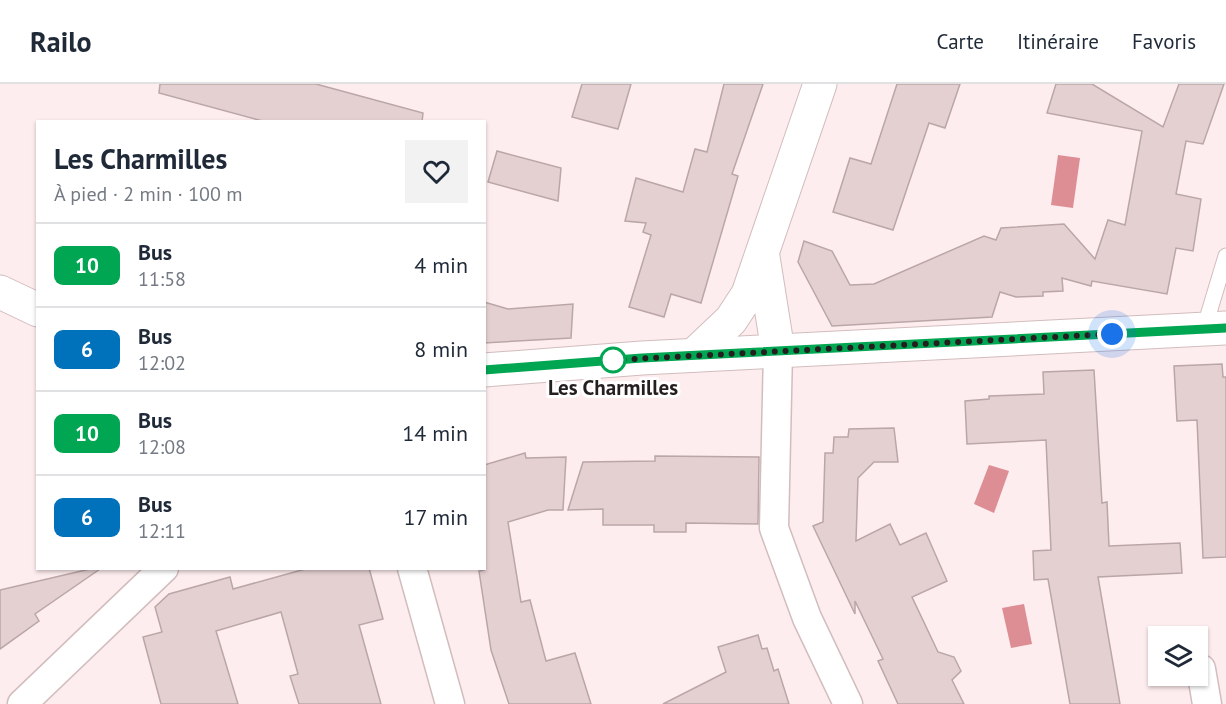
<!DOCTYPE html>
<html lang="fr">
<meta charset="utf-8">
<style>
:root{--surface:#fff;--page:#f2f2f3;--text:#1f2937;--muted:#747a83;--line:#e0e1e3}
body{margin:0;font-family:"PT Sans",sans-serif;background:var(--page);color:var(--text);height:100vh;display:flex;flex-direction:column;font-size:22px;white-space:nowrap}
*{box-sizing:border-box;margin:0}
p{font-size:20px;color:var(--muted)}
.icon{flex:none;width:33px;height:33px;fill:none;stroke:currentColor;stroke-width:2;stroke-linecap:round;stroke-linejoin:round}
.map{position:relative;flex:1;overflow:hidden}
.drawer{position:absolute;left:36px;top:36px;width:450px;height:450px;display:flex;flex-direction:column;background:var(--surface);border-radius:0px;box-shadow:0 2px 4px #0004}
.drawer>*{flex:none}
.badge{padding:0 12px;border-radius:9px;font-size:21px;line-height:39px}
.tools{position:absolute;left:1148px;top:542px;display:grid;gap:12px}
.tools a{display:grid;place-items:center;width:60px;height:60px;border-radius:0px;background:var(--surface);box-shadow:0 2px 4px #0004;font-size:30px}
.you{position:absolute;width:30px;height:30px;margin:-15px;border:4px solid #fff;border-radius:50%;background:#1a73e8;box-shadow:0 0 0 9px #1a73e833}
.map>.badge{position:absolute;translate:-50% -50%;box-shadow:0 0 0 3px #fff}
.round{display:grid;place-items:center;flex:none;width:63px;height:63px;border-radius:0px;background:var(--page)}
.head{display:flex;align-items:center;justify-content:space-between;height:102px;padding:0 18px}
h1{font-size:28px;font-weight:700;line-height:45px}
ul{padding:0;list-style:none}
li{display:flex;align-items:center;gap:18px;height:84px;padding:0 18px;border-top:2px solid var(--line)}
li div{flex:1}
li b{display:block;font-size:22px}
li em{font-style:normal}
li .badge{min-width:66px;font-weight:700;text-align:center}
header{display:flex;align-items:center;gap:36px;box-sizing:border-box;height:84px;padding:0 30px;background:var(--surface);border-bottom:2px solid var(--line)}
header strong{font-size:28px}
nav{display:flex;gap:33px;margin-inline-start:auto;font-size:21px}
.map>svg:first-child{display:block}
.water{fill:#dd8d94}
.building{fill:#e5d0d1;stroke:#baa6a7;stroke-width:1.5}
.lines{fill:none;stroke-linecap:round;stroke-linejoin:round}
.lane-casing{stroke:#d2bdbe;stroke-width:17}
.street-casing{stroke:#d2bdbe;stroke-width:31}
.secondary-casing{stroke:#d2bdbe;stroke-width:35}
.lane{stroke:#fff;stroke-width:15}
.street{stroke:#fff;stroke-width:28}
.secondary{stroke:#fff;stroke-width:33}
.line-casing{stroke:#fff;stroke-width:14}
.line{stroke:#00a651;stroke-width:9}
.walk{stroke:#251e1e;stroke-width:6;stroke-dasharray:0 10.8}
.stop-dot{fill:#fff;stroke:#00a651;stroke-width:3}
.labels{text-anchor:middle;stroke-width:6;stroke-linejoin:round;paint-order:stroke}
.stop-label{font-size:21px;font-weight:bold;fill:#251e1e;stroke:#fff}
</style>
<header>
<strong>Railo</strong>
<nav><a>Carte</a><a>Itinéraire</a><a>Favoris</a></nav>
</header>
<div class="map">
<svg width="1226" height="620" viewBox="0 0 1226 620">
<rect width="100%" height="100%" fill="#feedee"/>
<g class="water">
<path d="M 1058,71 L 1080,74 L 1073,124 L 1051,121 Z"/>
<path d="M 989,381 L 1009,387 L 994,429 L 974,420 Z"/>
<path d="M 1024,520 L 1032,560 L 1011,564 L 1002,524 Z"/>
</g>
<g class="building">
<path d="M 160,0 L 316,0 L 423,29 L 422,38 L 266,38 L 159,9 Z"/>
<path d="M 582,0 L 631,0 L 618,45 L 572,33 Z"/>
<path d="M 724,0 L 763,0 L 732,90 L 738,92 L 701,219 L 671,210 L 664,233 L 629,223 L 651,151 L 643,148 L 646,139 L 625,137 L 636,94 L 683,108 L 695,65 L 707,68 Z"/>
<path d="M 897,0 L 960,0 L 945,44 L 929,39 L 893,146 L 833,128 L 850,74 L 871,80 Z"/>
<path d="M 1056,0 L 1092,0 L 1163,43 L 1179,0 L 1224,0 L 1203,60 L 1186,57 L 1176,110 L 1201,115 L 1193,167 L 1176,164 L 1167,210 L 1092,197 L 1091,202 L 1062,194 L 1063,207 L 1043,208 L 1043,212 L 1016,213 L 1000,208 L 992,233 L 832,242 L 798,178 L 804,157 L 832,167 L 850,201 L 874,200 L 984,152 L 996,156 L 1001,144 L 1064,140 L 1095,175 L 1108,136 L 1125,141 L 1142,47 L 1047,29 Z"/>
<path d="M 497,67 L 561,84 L 558,117 L 488,98 Z"/>
<path d="M 484,218 L 508,225 L 573,220 L 571,254 L 484,259 Z"/>
<path d="M 1222,280 L 1223,293 L 1226,293 L 1226,473 L 1203,474 L 1197,336 L 1177,337 L 1174,282 Z"/>
<path d="M 1094,286 L 1102,419 L 1107,418 L 1109,462 L 1180,459 L 1182,489 L 1098,493 L 1120,620 L 1070,620 L 1048,495 L 1034,496 L 1033,467 L 1051,466 L 1046,356 L 967,360 L 965,317 L 989,315 L 989,312 L 1044,310 L 1043,288 Z"/>
<path d="M 894,344 L 898,378 L 874,378 L 858,394 L 856,457 L 890,440 L 900,461 L 926,449 L 947,497 L 912,513 L 938,568 L 954,573 L 961,587 L 952,596 L 964,620 L 898,620 L 878,577 L 883,575 L 855,517 L 855,530 L 813,442 L 823,438 L 825,369 L 833,369 L 834,353 L 848,353 L 849,345 Z"/>
<path d="M 525,369 L 526,374 L 566,373 L 563,426 L 548,426 L 508,438 L 521,518 L 530,516 L 546,577 L 575,569 L 591,620 L 509,620 L 491,566 L 479,487 L 484,486 L 484,381 Z"/>
<path d="M 655,372 L 759,373 L 758,440 L 686,439 L 686,448 L 654,448 L 654,441 L 603,441 L 603,425 L 568,426 L 583,378 L 655,377 Z"/>
<path d="M 94,484 L 100,485 L 35,530 L 39,537 L 0,565 L 0,506 Z"/>
<path d="M 309,484 L 369,484 L 383,535 L 359,541 L 381,620 L 299,620 L 290,592 L 298,590 L 281,528 L 216,547 L 238,620 L 161,620 L 143,553 L 162,548 L 155,523 L 169,510 L 230,493 L 233,505 Z"/>
<path d="M 758,551 L 762,565 L 767,564 L 774,587 L 778,585 L 789,620 L 663,620 L 726,588 L 718,563 Z"/>
</g>
<g class="lines">
<defs>
<path id="lane" d="M 1204,245 L 1226,172"/>
<g id="street">
<path d="M 778,267 L 774,444 L 807,534 L 848,620"/>
<path d="M 412,484 L 450,620"/>
<path d="M 1201,585 L 1207,620"/>
<path d="M 22,620 L 164,484"/>
</g>
<g id="secondary">
<path d="M 763,173 L 778,267"/>
<path d="M 0,208 L 38,226"/>
<path d="M 694,271 L 731,236 L 748,210 L 820,0"/>
<path d="M 484,286 L 642,274 L 1226,244"/>
</g>
</defs>
<use href="#lane" class="lane-casing"/>
<use href="#street" class="street-casing"/>
<use href="#secondary" class="secondary-casing"/>
<use href="#lane" class="lane"/>
<use href="#street" class="street"/>
<use href="#secondary" class="secondary"/>
</g>
<g class="lines">
<defs>
<path id="line" d="M 484,286 L 642,274 L 1226,244"/>
</defs>
<use href="#line" class="line-casing"/>
<use href="#line" class="line"/>
<path class="walk" d="M 613,276 L 1112,250"/>
</g>
<circle class="stop-dot" cx="613" cy="276" r="12"/>
<g class="labels">
<g class="stop-label">
<text x="613" y="311">Les Charmilles</text>
</g>
</g>
</svg>
<div class="tools">
<a><svg class="icon" aria-label="layers" viewBox="0 0 24 24"><path d="M12 4l9 5-9 5-9-5zM3 14l9 5 9-5"/></svg></a>
</div>
<div class="you" style="left:1112px;top:250px"></div>
<section class="drawer">
<div class="head"><div><h1>Les Charmilles</h1><p>À pied · 2 min · 100 m</p></div><a class="round"><svg class="icon" aria-label="heart" viewBox="0 0 24 24"><path d="M12 20l-8-8c-3-5 5-10 8-4 3-6 11-1 8 4z"/></svg></a></div>
<ul>
<li><span class="badge" style="background:#00a651;color:#fff">10</span><div><b>Bus</b><p>11:58</p></div><em>4 min</em></li>
<li><span class="badge" style="background:#0072bc;color:#fff">6</span><div><b>Bus</b><p>12:02</p></div><em>8 min</em></li>
<li><span class="badge" style="background:#00a651;color:#fff">10</span><div><b>Bus</b><p>12:08</p></div><em>14 min</em></li>
<li><span class="badge" style="background:#0072bc;color:#fff">6</span><div><b>Bus</b><p>12:11</p></div><em>17 min</em></li>
</ul>
</section>
</div>
